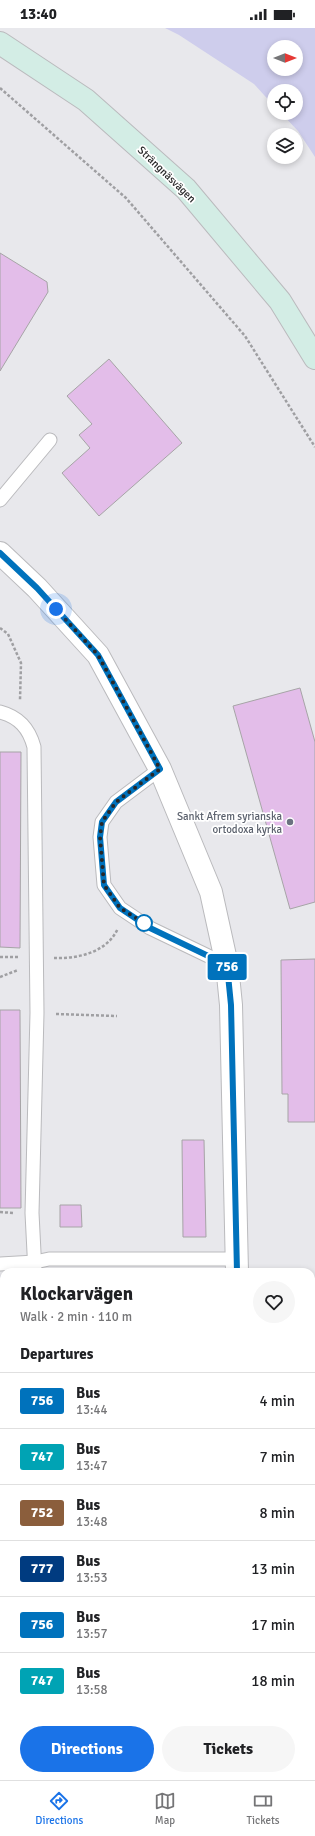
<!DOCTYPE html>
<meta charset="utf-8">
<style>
:root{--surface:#fff;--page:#f6f6f6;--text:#202124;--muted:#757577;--line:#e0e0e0;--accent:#1a73e8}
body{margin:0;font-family:Signika,sans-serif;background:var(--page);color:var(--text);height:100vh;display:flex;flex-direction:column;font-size:15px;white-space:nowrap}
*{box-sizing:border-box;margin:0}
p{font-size:13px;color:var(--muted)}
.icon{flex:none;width:22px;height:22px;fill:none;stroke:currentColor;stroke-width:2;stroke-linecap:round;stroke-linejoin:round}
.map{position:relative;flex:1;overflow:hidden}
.details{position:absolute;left:0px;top:1240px;width:315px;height:512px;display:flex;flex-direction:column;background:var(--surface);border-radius:12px 12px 0 0;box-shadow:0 2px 6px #0003}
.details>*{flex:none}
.badge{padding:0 8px;border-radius:3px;font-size:14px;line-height:26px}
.needle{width:26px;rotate:90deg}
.fabs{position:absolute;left:267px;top:12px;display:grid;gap:8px}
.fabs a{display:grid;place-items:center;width:36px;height:36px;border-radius:50%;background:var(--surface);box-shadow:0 2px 6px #0003;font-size:20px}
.you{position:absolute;width:20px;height:20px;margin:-10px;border:3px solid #fff;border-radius:50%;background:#1a73e8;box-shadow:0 0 0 6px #1a73e833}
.map>.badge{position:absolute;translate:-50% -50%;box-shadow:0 0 0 2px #fff}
h2{padding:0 20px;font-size:15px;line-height:36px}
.round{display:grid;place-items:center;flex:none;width:42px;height:42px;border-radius:21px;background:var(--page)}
.overview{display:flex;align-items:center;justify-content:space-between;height:68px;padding:0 20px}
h1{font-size:19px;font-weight:700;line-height:30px}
.cta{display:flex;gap:8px;margin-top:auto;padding:8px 20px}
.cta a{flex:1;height:46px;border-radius:24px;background:var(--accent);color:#fff;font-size:16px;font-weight:700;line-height:46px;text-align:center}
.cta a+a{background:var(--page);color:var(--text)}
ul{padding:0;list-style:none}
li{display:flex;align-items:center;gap:12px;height:56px;padding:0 20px;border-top:1px solid var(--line)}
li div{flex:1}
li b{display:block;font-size:15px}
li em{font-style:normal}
li .badge{min-width:44px;font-weight:700;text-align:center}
.status{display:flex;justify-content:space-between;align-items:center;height:28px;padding:0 20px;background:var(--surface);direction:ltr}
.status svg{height:11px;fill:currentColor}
.menu{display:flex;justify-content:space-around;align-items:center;height:56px;border-top:1px solid var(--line);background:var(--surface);font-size:11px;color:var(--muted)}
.menu a{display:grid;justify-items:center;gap:2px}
.menu .selected{color:var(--accent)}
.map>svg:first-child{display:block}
.green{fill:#cecdec;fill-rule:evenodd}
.building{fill:#e3bde9;stroke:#a6a4a6}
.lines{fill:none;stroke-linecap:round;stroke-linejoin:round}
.service-casing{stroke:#bababd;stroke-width:15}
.minor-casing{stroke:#bababd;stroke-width:24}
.secondary-casing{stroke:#bababd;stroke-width:24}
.path{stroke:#9f9fa2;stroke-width:2.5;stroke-dasharray:3 2;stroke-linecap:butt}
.service{stroke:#fff;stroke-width:13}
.minor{stroke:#fff;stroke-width:22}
.secondary{stroke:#d3ede5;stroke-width:22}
.line-casing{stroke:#fff;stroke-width:9}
.line{stroke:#0072bc;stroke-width:6}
.walk{stroke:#272728;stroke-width:4;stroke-dasharray:0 7.2}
.worship-dot{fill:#6b7280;stroke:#fff;stroke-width:1.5}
.stop-dot{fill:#fff;stroke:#0072bc;stroke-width:2}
.labels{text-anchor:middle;stroke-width:3.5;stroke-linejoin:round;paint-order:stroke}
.street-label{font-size:11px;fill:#272728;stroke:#fff}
.worship-label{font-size:11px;fill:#5b616d;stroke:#fff;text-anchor:end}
</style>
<div class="status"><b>13:40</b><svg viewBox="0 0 49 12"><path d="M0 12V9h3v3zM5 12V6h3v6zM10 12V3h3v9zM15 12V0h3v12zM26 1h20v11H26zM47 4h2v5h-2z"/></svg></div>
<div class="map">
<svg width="315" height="1752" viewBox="0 0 315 1752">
<rect width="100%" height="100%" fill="#e8e8ec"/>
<path class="green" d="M 165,0 L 315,0 L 315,129 L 298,103 L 281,85 L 296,85 L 296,63 L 274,63 L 274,78 L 254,56 L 179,7 ZM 274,19 L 296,19 L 296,41 L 274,41 Z"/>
<g class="building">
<path d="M 0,225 L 47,254 L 48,264 L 0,343 Z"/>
<path d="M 109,331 L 182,415 L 99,488 L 62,445 L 90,420 L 79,407 L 92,396 L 67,368 Z"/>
<path d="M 300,660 L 315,714 L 315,874 L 290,881 L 233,678 Z"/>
<path d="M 0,724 L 21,724 L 20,920 L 0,919 Z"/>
<path d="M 315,931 L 315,1094 L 288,1094 L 288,1066 L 282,1066 L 281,932 Z"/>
<path d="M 0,982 L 20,982 L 21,1180 L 0,1180 Z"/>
<path d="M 182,1112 L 204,1112 L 206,1209 L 183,1209 Z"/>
<path d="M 60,1177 L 81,1177 L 82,1199 L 60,1199 Z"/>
</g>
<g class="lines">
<defs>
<g id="service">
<path d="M 0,472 L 50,412"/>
<path d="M 0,684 C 19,689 29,700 34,719 L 37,985 L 32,1185 L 35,1244"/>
<path d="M 160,741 L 116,774 L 102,794 L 100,809 L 104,857 L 120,880 L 150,900 L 227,937"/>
<path d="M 0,1236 L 35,1234 L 49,1231 L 237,1231"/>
<path d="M 0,1746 L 4,1746"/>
<path d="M 34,1748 L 36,1752"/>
</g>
<g id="minor">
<path d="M 0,525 L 37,560 L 98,627 L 160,741 L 211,864 L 227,937 L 231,977 L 237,1244"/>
<path d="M 236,1752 L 236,1748"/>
</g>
<path id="secondary" d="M 0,15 L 86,72 L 186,161 L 280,273 L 315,330"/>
</defs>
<use href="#service" class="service-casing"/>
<use href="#minor" class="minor-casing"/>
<use href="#secondary" class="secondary-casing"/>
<g class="path">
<path d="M 0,60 L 126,170 L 245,308 L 315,419"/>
<path d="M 0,600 L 8,606 L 21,635 L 20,672"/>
<path d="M 0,929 L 19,929"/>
<path d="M 54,930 C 78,931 108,924 118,900"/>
<path d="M 0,949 L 18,942"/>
<path d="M 56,986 L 117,988"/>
<path d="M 0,1184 L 13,1185"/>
<path d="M 0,1458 L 4,1458"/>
<path d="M 0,1522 L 4,1522"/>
</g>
<use href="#service" class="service"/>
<use href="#minor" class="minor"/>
<use href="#secondary" class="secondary"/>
</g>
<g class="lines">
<defs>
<path id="line" d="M 0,525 L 37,560 L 98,627 L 160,741 L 116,774 L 102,794 L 100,809 L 104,857 L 120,880 L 150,900 L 227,937 L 231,977 L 237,1244"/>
</defs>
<use href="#line" class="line-casing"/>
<use href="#line" class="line"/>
<path class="walk" d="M 56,581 L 98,627 L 160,741 L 116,774 L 102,794 L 100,809 L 104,857 L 120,880 L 144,895"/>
</g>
<circle class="worship-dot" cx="290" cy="794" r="4"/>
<circle class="stop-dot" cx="144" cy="895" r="8"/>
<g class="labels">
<g class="street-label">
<text transform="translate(167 146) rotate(44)" y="4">Strängnäsvägen</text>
</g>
<g class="worship-label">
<text x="282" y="792">Sankt Afrem syrianska<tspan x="282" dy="13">ortodoxa kyrka</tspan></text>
</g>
</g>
</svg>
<div class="fabs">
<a><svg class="needle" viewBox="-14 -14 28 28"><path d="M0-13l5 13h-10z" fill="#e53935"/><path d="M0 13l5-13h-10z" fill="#757577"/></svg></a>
<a><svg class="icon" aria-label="locate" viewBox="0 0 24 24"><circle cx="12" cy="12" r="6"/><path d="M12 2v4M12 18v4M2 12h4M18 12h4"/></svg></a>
<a><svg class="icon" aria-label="layers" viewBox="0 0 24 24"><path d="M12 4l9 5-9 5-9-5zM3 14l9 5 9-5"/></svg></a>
</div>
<div class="you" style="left:56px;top:581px"></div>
<b class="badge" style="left:227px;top:939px;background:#0072bc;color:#fff">756</b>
<section class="details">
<div class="overview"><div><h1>Klockarvägen</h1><p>Walk · 2 min · 110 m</p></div><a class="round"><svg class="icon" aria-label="heart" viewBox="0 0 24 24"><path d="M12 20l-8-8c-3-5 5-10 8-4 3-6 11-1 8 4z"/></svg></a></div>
<h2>Departures</h2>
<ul>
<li><span class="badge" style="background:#0072bc;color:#fff">756</span><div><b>Bus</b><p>13:44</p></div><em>4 min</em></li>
<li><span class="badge" style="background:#00a3b4;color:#fff">747</span><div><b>Bus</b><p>13:47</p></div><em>7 min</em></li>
<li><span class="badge" style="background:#8b5e3c;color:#fff">752</span><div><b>Bus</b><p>13:48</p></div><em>8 min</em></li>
<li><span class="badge" style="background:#003b80;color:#fff">777</span><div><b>Bus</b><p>13:53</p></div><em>13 min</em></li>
<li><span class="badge" style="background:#0072bc;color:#fff">756</span><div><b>Bus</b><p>13:57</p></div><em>17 min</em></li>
<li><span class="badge" style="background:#00a3b4;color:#fff">747</span><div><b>Bus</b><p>13:58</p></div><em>18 min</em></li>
</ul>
<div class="cta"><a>Directions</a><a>Tickets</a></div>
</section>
</div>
<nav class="menu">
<a class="selected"><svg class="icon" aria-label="directions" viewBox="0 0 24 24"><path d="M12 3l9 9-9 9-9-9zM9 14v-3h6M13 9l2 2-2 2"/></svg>Directions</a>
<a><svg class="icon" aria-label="map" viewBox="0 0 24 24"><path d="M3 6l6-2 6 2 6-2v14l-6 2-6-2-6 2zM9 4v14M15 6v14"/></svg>Map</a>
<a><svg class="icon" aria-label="tickets" viewBox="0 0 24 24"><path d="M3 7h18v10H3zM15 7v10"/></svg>Tickets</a>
</nav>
